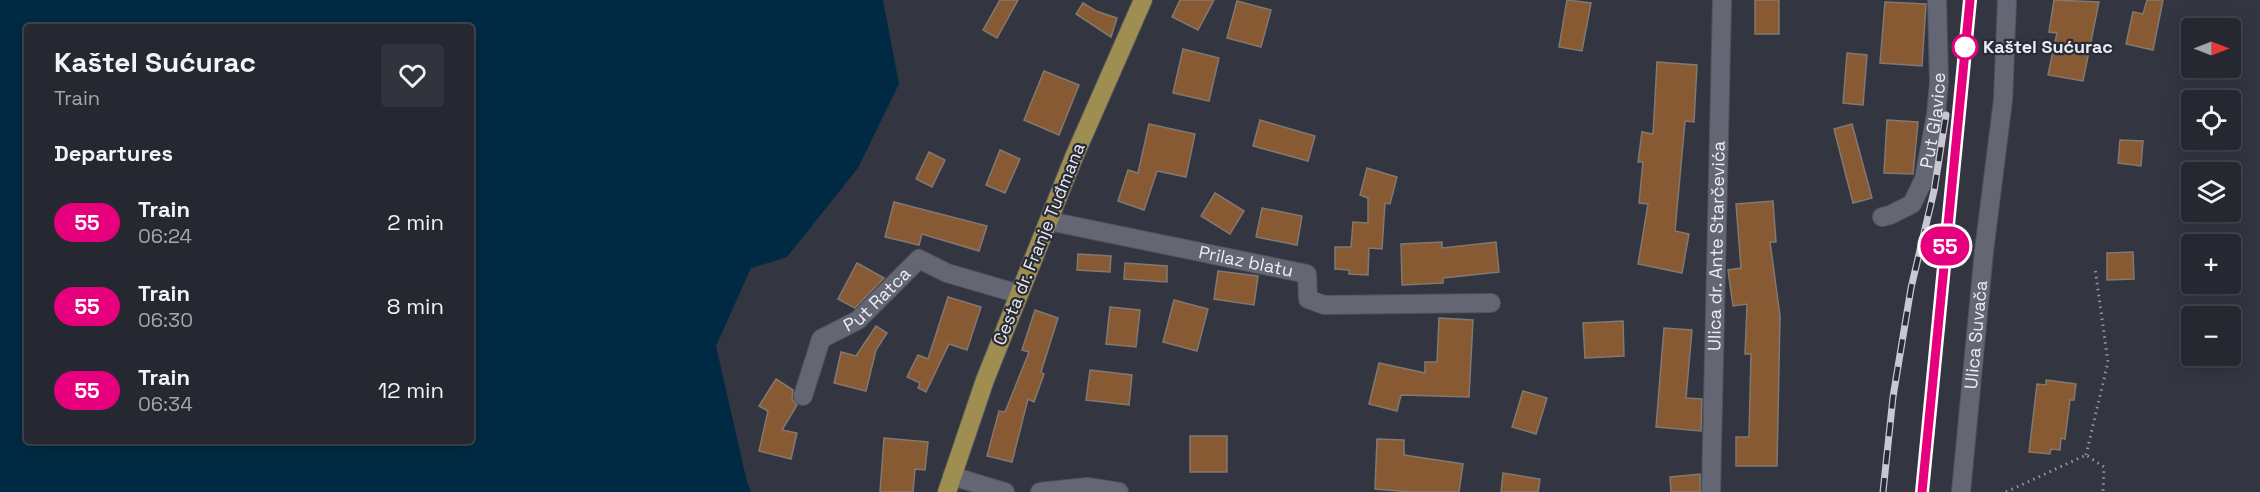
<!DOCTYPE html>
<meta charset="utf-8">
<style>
:root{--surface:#262831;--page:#32343d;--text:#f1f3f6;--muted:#a4a6ab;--line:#42444d}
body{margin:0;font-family:"Space Grotesk",sans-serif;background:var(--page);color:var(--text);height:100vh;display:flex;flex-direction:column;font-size:22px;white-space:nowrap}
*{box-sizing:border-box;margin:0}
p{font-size:20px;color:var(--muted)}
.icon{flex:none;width:33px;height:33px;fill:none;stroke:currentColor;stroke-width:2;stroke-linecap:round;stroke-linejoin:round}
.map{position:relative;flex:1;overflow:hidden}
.side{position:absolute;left:24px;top:24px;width:450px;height:420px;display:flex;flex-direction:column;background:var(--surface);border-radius:6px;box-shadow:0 3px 15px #0003,0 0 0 2px var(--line)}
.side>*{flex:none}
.badge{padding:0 12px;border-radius:20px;font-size:21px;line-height:39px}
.needle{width:39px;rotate:90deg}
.controls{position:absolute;left:2181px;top:18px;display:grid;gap:12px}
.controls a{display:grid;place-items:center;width:60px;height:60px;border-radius:6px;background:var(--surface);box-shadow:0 3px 15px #0003,0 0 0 2px var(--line);font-size:30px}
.map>.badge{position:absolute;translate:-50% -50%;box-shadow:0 0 0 3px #fff}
h2{padding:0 30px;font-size:22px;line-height:54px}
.round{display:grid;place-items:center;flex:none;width:63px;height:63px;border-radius:6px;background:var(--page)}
.summary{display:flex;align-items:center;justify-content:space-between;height:102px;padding:0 30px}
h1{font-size:28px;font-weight:800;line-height:45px}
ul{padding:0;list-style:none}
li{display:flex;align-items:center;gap:18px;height:84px;padding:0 30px}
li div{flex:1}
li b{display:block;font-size:22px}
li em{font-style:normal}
li .badge{min-width:66px;font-weight:700;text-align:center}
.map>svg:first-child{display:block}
.water{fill:#002a43;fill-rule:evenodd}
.building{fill:#875a34;stroke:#83786f;stroke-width:1.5}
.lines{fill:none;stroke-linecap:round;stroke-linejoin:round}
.minor-casing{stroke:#51535c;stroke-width:20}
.major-casing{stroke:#51535c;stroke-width:20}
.path{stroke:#93959e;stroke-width:3;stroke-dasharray:1.5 4.5;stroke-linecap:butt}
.minor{stroke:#646773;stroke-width:18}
.major{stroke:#9e8e51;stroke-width:18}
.rail-casing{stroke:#c7c8d1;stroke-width:7}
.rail{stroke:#292c37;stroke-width:4.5;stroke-dasharray:14;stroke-linecap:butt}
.line-casing{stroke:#fff;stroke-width:14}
.line{stroke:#e6007e;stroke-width:9}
.stop-dot{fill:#fff;stroke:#e6007e;stroke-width:3}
.labels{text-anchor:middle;stroke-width:4.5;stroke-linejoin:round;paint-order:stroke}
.stop-label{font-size:18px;font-weight:bold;fill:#ebecf4;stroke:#292c37;text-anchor:start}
.street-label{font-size:18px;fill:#ebecf4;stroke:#292c37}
</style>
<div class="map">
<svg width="2260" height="492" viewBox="0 0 2260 492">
<rect width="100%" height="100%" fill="#333641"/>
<path class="water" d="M 0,0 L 883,0 L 899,84 L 858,168 L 787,257 L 751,268 L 716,346 L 747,482 L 751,492 L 0,492 ZM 27,27 L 471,27 L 471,441 L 27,441 Z"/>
<g class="building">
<path d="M 1000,0 L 1018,0 L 997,38 L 983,30 Z"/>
<path d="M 1180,0 L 1214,0 L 1198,30 L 1172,17 Z"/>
<path d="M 1567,0 L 1591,3 L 1582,51 L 1559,47 Z"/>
<rect x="1755" y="0" width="24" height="34"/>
<path d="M 2054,0 L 2099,2 L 2083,81 L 2048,75 L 2057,33 L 2049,32 Z"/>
<path d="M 2147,0 L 2163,0 L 2153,50 L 2126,44 L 2133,12 L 2143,14 Z"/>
<path d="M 1237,1 L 1271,10 L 1261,47 L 1227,38 Z"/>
<path d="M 1885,2 L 1926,4 L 1922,66 L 1880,63 Z"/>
<path d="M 1083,3 L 1096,11 L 1117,18 L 1111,37 L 1076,14 Z"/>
<path d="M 1183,49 L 1219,58 L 1209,101 L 1173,93 Z"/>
<path d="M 1847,53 L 1867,55 L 1863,105 L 1843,103 Z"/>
<path d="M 1657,62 L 1697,65 L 1694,122 L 1685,121 L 1675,231 L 1689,234 L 1682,273 L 1638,264 L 1648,204 L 1639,203 L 1643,162 L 1638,162 L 1642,132 L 1653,134 Z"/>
<path d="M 1044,71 L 1079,85 L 1059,135 L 1024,120 Z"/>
<path d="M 1260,120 L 1315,136 L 1308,161 L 1253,146 Z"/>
<path d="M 1887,120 L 1918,122 L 1913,174 L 1884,173 Z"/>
<path d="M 1149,124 L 1195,134 L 1186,177 L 1157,171 L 1144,210 L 1118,201 L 1128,170 L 1138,173 Z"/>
<path d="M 1852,124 L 1872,198 L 1853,203 L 1834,129 Z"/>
<path d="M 2120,140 L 2143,141 L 2141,166 L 2118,163 Z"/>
<path d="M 1000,150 L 1020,159 L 1005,193 L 986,185 Z"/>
<path d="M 929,152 L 945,160 L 932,187 L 916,179 Z"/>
<path d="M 1367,168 L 1397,177 L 1390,204 L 1385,203 L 1382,249 L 1369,248 L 1368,275 L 1349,274 L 1349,270 L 1335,269 L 1335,247 L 1351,247 L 1353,222 L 1368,223 L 1368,198 L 1360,195 Z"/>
<path d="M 1215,193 L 1244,211 L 1230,234 L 1201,216 Z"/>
<path d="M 1773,201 L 1776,242 L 1770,242 L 1780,316 L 1777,466 L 1736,466 L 1736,437 L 1749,437 L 1751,354 L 1745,354 L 1747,304 L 1733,306 L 1728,270 L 1741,268 L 1736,204 Z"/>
<path d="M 894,202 L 987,226 L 979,251 L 922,234 L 919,245 L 885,237 Z"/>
<path d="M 1262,208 L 1302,216 L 1297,245 L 1256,237 Z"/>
<path d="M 1442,242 L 1442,248 L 1496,242 L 1499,272 L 1443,278 L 1443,283 L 1402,285 L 1401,244 Z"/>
<path d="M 2133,252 L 2134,279 L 2107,280 L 2107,253 Z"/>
<path d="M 1078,254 L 1111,256 L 1110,272 L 1077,270 Z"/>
<path d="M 857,263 L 884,278 L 855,308 L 838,299 Z"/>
<path d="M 1125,263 L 1167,266 L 1167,282 L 1124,279 Z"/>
<path d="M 1218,271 L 1258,276 L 1254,305 L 1214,299 Z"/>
<path d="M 948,297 L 981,307 L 967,350 L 949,344 L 926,392 L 918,388 L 920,383 L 907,377 L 918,355 L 928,359 Z"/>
<path d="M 1174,300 L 1208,309 L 1197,351 L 1163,342 Z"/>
<path d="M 1110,307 L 1140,310 L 1136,347 L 1106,344 Z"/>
<path d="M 1035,310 L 1058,318 L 1041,372 L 1044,374 L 1034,402 L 1028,399 L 1012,462 L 987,456 L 999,411 L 1005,412 L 1029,352 L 1022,350 Z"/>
<path d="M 1439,318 L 1473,320 L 1469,397 L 1401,395 L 1397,411 L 1369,404 L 1379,363 L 1425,373 L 1425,362 L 1437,362 Z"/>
<path d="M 1623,321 L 1624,356 L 1585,358 L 1583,323 Z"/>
<path d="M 876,326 L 887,333 L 876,350 L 866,391 L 834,383 L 841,352 L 856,356 Z"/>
<path d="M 1664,328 L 1692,330 L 1686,398 L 1702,399 L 1701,431 L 1656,427 Z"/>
<path d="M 1090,370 L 1132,375 L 1129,405 L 1086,400 Z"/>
<path d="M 776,379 L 793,390 L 792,399 L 797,405 L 782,430 L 797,433 L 791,459 L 759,451 L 768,411 L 759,406 Z"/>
<path d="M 2046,380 L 2076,384 L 2074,400 L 2070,400 L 2065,439 L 2061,438 L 2060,450 L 2051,449 L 2050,454 L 2029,452 L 2037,384 L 2046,385 Z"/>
<path d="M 1523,391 L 1547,398 L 1536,434 L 1512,427 Z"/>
<rect x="1190" y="436" width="37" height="36"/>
<path d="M 884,438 L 928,442 L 925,470 L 915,469 L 913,492 L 880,492 Z"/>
<path d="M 1377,439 L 1404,440 L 1404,455 L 1463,464 L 1459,492 L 1411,492 L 1375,489 Z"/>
<path d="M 1503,473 L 1540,479 L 1538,492 L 1501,492 Z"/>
<path d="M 1700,474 L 1700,492 L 1671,492 L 1670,477 Z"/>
</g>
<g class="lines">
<defs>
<g id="minor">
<path id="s1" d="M 1882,217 L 1890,215 L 1912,204 L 1924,179 L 1936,115 L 1939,82 L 1937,0"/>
<path id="s2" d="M 1049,221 L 1307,274 L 1308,299 L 1324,305 L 1491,303"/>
<path id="s3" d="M 803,396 L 821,339 L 858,320 L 919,259 L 947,273 L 1019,294"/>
<path d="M 952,476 L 1005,492"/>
<path d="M 1040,492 L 1087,487 L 1119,492"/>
<path id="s4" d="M 1711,492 L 1722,0"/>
<path id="s5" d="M 1961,492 L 1984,251 L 2003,100 L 2007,0"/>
</g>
<path id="major" d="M 947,492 L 985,380 L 1074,157 L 1143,0"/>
</defs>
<use href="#minor" class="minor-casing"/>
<use href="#major" class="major-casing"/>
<g class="path">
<path d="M 2086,455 L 2108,362 L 2095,268"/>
<path d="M 2006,492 L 2086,455 L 2104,467 L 2103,492"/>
</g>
<use href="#minor" class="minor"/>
<use href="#major" class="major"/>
<defs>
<g id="rail">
<path d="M 1883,492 L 1893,397 L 1911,288 L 1934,191 L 1946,115"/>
<path d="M 1922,492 L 1970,0"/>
</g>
</defs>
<use href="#rail" class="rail-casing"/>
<use href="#rail" class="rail"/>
</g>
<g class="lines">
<defs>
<path id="line" d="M 1922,492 L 1970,0"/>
</defs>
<use href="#line" class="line-casing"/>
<use href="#line" class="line"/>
</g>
<circle class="stop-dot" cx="1965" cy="47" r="12"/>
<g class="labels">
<g class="stop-label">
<text x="1983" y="53">Kaštel Sućurac</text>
</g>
<g class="street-label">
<text dy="6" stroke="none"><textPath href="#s1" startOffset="120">Put Glavice</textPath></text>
<text transform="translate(1039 244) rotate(-68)" y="6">Cesta dr. Franje Tuđmana</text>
<text dy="6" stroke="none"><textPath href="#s4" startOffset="246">Ulica dr. Ante Starčevića</textPath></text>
<text dy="6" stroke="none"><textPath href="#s2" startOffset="201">Prilaz blatu</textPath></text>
<text dy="6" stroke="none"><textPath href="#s3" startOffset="129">Put Ratca</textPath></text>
<text dy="6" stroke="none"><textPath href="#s5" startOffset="158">Ulica Suvača</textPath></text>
</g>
</g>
</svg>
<div class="controls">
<a><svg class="needle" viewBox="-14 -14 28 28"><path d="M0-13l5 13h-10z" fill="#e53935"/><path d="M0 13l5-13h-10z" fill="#a4a6ab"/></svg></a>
<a><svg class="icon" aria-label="locate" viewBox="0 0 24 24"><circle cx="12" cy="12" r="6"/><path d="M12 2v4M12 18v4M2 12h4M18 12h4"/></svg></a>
<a><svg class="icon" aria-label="layers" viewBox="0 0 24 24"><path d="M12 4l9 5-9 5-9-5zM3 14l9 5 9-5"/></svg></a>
<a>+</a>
<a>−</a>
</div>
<b class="badge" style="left:1945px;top:246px;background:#e6007e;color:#fff">55</b>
<section class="side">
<div class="summary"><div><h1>Kaštel Sućurac</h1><p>Train</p></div><a class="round"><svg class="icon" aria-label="heart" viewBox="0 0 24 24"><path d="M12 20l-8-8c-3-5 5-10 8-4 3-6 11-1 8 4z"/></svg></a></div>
<h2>Departures</h2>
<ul>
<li><span class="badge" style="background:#e6007e;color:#fff">55</span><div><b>Train</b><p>06:24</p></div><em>2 min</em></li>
<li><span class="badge" style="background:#e6007e;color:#fff">55</span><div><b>Train</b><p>06:30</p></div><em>8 min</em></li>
<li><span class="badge" style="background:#e6007e;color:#fff">55</span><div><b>Train</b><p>06:34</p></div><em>12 min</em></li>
</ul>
</section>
</div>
